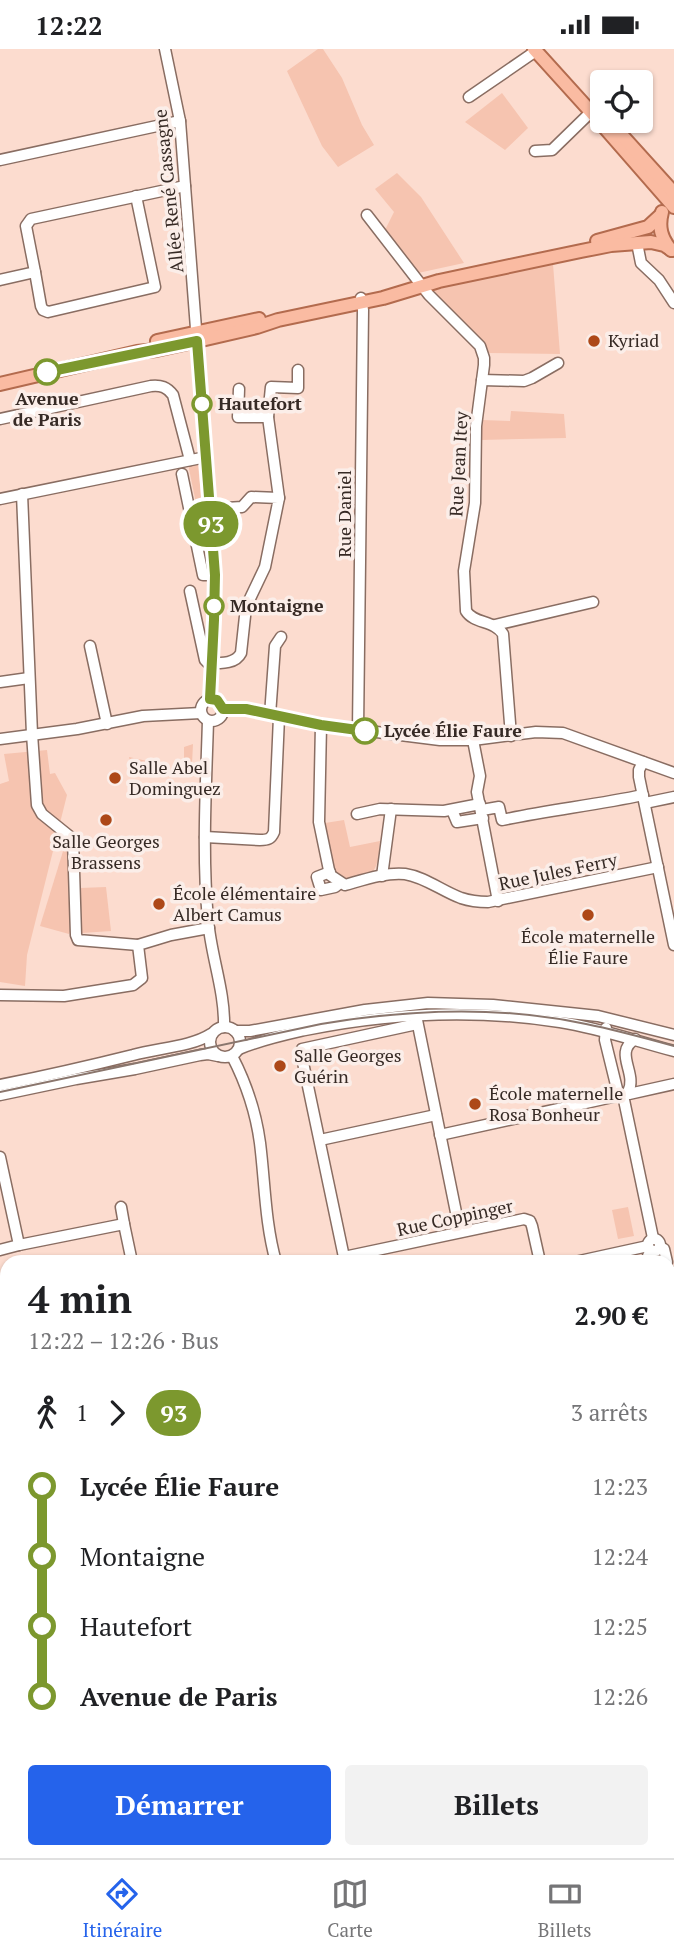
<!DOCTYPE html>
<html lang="fr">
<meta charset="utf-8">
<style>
:root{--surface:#fff;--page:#f2f2f2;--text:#202124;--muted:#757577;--line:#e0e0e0;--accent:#2563eb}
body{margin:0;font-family:"PT Serif",serif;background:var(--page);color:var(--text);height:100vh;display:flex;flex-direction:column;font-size:26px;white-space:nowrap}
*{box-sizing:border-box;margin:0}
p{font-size:23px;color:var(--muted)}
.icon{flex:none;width:38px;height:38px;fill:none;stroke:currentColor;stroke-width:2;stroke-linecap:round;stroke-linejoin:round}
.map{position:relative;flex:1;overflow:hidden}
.panel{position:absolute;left:0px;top:1206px;width:676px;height:604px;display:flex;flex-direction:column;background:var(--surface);border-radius:21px 21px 0 0;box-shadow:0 2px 5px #0004}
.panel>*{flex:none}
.badge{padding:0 14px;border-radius:23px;font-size:24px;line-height:46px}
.tools{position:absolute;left:590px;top:21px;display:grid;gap:14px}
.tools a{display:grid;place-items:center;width:63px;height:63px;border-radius:7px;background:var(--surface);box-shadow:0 2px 5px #0004;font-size:35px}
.map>.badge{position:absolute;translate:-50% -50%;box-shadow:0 0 0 4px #fff}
.legs{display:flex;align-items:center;gap:10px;height:77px;padding:0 28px;font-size:23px}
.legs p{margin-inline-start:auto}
.summary{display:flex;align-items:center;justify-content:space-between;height:119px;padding:0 28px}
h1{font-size:38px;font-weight:600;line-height:52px}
.primary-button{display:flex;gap:14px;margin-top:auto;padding:14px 28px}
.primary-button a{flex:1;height:80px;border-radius:7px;background:var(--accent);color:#fff;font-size:28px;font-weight:600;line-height:80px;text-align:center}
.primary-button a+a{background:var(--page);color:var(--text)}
ul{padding:0 28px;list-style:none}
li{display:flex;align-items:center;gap:24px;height:70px;font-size:26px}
li i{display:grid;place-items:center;width:10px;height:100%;margin:0 9px;background:currentColor}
li i::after{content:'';width:18px;height:18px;margin:-9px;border:5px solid;border-radius:50%;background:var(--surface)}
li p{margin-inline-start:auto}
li:first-child i{background:linear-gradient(#0000 50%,currentColor 0)}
li:last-child i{background:linear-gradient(currentColor 50%,#0000 0)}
.status{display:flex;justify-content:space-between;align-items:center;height:49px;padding:0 35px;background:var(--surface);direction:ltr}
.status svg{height:19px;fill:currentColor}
.dock{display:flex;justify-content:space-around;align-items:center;height:98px;border-top:2px solid var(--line);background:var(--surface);font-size:19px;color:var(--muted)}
.dock a{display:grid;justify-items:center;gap:4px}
.dock .active{color:var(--accent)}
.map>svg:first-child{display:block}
.green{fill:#f6c4b0}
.forest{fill:#e49373}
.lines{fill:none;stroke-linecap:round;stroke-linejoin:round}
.minor-casing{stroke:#896d62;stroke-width:13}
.major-casing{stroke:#b36b4e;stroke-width:16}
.minor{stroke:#fff;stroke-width:10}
.major{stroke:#fabba2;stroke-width:12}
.tram{stroke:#8a766d;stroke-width:2}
.line-1-casing{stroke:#fff;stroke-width:16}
.line-1{stroke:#7c982e;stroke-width:10}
.poi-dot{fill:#ad4818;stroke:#fbeee9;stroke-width:2.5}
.stop-1-dot{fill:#fff;stroke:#7c982e;stroke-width:3.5}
.labels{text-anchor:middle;stroke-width:7;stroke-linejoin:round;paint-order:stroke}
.street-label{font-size:18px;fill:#362a25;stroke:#fbeee9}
.poi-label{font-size:18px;fill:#362a25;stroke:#fbeee9;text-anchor:start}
.stop-label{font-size:18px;font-weight:bold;fill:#362a25;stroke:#fbeee9;text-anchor:start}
</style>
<div class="status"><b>12:22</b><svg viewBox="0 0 49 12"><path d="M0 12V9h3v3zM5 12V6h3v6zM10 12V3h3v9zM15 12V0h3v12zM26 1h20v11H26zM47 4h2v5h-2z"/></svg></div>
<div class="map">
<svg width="674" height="1809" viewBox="0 0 674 1809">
<rect width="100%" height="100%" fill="#fcdccf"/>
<g class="green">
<path d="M 318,0 L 323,0 L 342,29 L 362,76 L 374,96 L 338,118 L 322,97 L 287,22 Z"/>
<path d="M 502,44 L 528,79 L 505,101 L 465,73 Z"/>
<path d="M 397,124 L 421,148 L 464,214 L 418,224 L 385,181 L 394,163 L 375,140 Z"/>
<path d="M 553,215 L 560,305 L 488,304 C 483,287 447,257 433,243 L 435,240 Z"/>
<path d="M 511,362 L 564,365 L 566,389 L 481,391 L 482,371 L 510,372 Z"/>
<path d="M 196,414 L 198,416 L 207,508 L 188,415 Z"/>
<path d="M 193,695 L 192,715 L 193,720 L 187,721 L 184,714 L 184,698 Z"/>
<path d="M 47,701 L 50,725 L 55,724 L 67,746 L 27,906 L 25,937 L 0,933 L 0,735 L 9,732 L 4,705 Z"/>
<path d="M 129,708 L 147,712 L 148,722 L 133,727 Z"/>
<path d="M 344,771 L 350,798 L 380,792 C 379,800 379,812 375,819 C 369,832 340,838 333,824 C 328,814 327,786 325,774 Z"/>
<path d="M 64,799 L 69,805 L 71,880 L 69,885 L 40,877 Z"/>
<path d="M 106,838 L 111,882 L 82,884 L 80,839 Z"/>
<path d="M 628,1158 L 634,1187 L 618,1190 L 612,1161 Z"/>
<rect x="669" y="1326" width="5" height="178"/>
<path d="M 0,1381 L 7,1381 L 7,1507 L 0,1510 Z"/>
<path d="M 30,1803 L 114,1803 L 117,1809 L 32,1809 Z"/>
<path d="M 141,1803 L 223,1803 L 225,1809 L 143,1809 Z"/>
</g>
<path class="forest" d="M 331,1803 L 392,1803 L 393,1809 L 331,1809 Z"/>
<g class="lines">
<defs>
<g id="minor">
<path d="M 165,0 L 180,72 L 215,526 L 214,571 L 210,650"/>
<path d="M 469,48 L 536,2"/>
<path d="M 535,102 L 552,101 L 591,63"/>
<path d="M 0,111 L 180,72"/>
<path d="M 367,166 L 429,246 L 480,297 L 484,309 L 484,316 L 476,377 L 475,454 L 464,522 L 466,562 C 474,575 494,571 503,585 L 511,687"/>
<path d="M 637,194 L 641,214 L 659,231 L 674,254"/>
<path d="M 35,223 L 41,257 L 43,261 L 48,263 L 155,238 L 136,147"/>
<path d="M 0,231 L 35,223 L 26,177 L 31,170 L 185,137"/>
<path d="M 482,331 L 524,332 L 532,329 L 558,314"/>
<path d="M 239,340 L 238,368 L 268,368 L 279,449"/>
<path d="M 268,368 L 271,338 L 298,339 L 298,321"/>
<path d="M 0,370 L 151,337 C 161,336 167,338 173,346 L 190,411"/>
<path d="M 182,425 L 203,526 L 215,526"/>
<path d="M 22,445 L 32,685 L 37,756 L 42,765 L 73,790 L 76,886 L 78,891 L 138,896"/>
<path d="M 0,450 L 206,408"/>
<path d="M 210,460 L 242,458 L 251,448 L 279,449 L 265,518 L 246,558 L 241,604 C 236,614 222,615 212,613"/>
<path d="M 190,542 L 205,611 L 211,617"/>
<path d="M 495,576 L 593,553"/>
<path d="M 90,597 L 107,675"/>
<path d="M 0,633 L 29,629"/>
<circle cx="212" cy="661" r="11"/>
<path d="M 224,660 L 245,660 L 321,676 L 440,691 L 473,691 L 536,683 L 563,684 L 674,724"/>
<path d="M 270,666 L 275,597 L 281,588"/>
<path d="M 208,672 C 206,738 202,805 208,871 C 211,907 225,942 224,978"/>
<path d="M 321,676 L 319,773 L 330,826 L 345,836 C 363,831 386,823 405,825 C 425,828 442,842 461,849 C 470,852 478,853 488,853 L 658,818"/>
<path d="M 358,681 L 363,261 L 361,249"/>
<path d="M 0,690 L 77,680 L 143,667 L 201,664"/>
<path d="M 473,691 L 480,727 L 477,743 L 498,852"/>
<path d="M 643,713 L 639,721 L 639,728 L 674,896"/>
<path d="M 645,754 L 674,748"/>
<path d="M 452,761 L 457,773 L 483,769"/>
<path d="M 482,761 L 499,758 L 502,771 C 549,761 596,756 643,746"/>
<path d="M 357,765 L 380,760 L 444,762 L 480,755"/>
<path d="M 205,788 L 260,791 C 268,791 271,790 274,783 L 279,668"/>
<path d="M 330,823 L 317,828 L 321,841 L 335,838 L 340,834"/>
<path d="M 382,827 L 391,760"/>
<path d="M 0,946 L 64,947 L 133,936 L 142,929 L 138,896 L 171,886 L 209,879"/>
<path d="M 417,971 L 460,1183"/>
<circle cx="225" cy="993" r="15"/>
<path d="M 606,979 L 605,991 L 618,1044"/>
<path d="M 235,982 L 250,982 L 365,961 L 428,954 L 493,956 L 598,967 L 674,986"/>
<path d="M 239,1000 C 260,991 283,986 305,981 C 388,964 476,960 560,973 C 599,979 636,992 674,1002"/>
<path d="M 232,1007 C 246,1034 256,1064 260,1094 C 265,1134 265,1174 276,1213"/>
<path d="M 0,1036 C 45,1027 89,1017 133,1006 C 157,999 191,998 211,985"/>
<path d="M 628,1043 C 638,1024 613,1004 635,990"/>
<path d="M 629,1045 L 674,1035"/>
<path d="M 0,1046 L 76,1030 L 135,1020 L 200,1006 L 208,1005 L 218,1007"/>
<path d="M 624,1051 L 653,1189"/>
<path d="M 440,1086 L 617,1047"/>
<path d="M 320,1091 L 436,1066"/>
<path d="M 0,1108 L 19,1196 L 0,1201"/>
<path d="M 121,1158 L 124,1175"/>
<circle cx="654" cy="1196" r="6"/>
<path d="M 19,1196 L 124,1175 L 132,1213"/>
<path d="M 660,1198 L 664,1200 L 667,1213"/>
<path d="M 344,1208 L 524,1170 L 530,1172 L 532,1177 L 540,1213"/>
<path d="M 345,1213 L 301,1004 L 302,1000 L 417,975"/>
<path d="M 575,1213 L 648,1197"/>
<path d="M 649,1213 L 648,1207 L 651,1201"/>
<path d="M 668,1221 L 673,1244 L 672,1259 L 674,1272"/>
<path d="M 0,1253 L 7,1252"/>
<path d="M 0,1274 L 7,1307"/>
<path d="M 668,1284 L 672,1291 L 673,1298"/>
<path d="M 674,1295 L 672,1302 L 674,1309"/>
<path d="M 0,1335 L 7,1333"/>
<path d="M 0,1371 L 7,1372"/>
<path d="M 0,1517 L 7,1515"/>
<path d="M 668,1567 L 674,1567"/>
<path d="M 0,1612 L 7,1625"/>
<path d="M 668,1661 L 674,1661"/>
<path d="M 343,1802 L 344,1809"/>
<path d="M 543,1802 L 544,1809"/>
</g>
<g id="major">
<path d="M 534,0 L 591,63 L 674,158"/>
<path d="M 609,72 L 674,144"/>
<path d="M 662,163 C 658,178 661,189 671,201"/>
<path d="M 597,192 L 648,178 L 661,166"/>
<path d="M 157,292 L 259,270"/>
<path d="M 0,335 L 137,303 L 156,301 L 197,292 L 257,278 L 278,271 L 383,249 L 439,232 L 581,202 L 611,196 L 651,193 L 664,196 L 672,201"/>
</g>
</defs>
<use href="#minor" class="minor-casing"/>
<use href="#major" class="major-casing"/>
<use href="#minor" class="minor"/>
<use href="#major" class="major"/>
<path class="tram" d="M 0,1043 L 321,975 C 409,960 498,956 586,975 C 616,981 645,989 674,997"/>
</g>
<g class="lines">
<defs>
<path id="line-1" d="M 47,323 L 197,292 L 215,526 L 214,571 L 210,650 L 217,651 L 223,660 L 246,660 L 321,676 L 365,682"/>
</defs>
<use href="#line-1" class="line-1-casing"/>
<use href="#line-1" class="line-1"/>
</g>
<g class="poi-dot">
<circle cx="594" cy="292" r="7"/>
<circle cx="115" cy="729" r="7"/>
<circle cx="106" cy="771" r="7"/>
<circle cx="159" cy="855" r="7"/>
<circle cx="588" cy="866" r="7"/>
<circle cx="280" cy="1017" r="7"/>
<circle cx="475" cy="1055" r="7"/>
</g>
<g class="stop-1-dot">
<circle cx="47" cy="323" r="12"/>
<circle cx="202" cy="355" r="9"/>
<circle cx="214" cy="557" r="9"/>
<circle cx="365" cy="682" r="12"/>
</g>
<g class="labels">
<g class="street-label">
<text transform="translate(169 142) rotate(-96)" y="6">Allée René Cassagne</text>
<text transform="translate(459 415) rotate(-87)" y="6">Rue Jean Itey</text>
<text transform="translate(345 465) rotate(-90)" y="6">Rue Daniel</text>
<text transform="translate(558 823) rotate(-12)" y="6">Rue Jules Ferry</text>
<text transform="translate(455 1169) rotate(-12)" y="6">Rue Coppinger</text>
</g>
<g class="poi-label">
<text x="608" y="298">Kyriad</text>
<text x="129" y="725">Salle Abel<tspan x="129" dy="21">Dominguez</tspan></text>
<text x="106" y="799" text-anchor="middle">Salle Georges<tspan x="106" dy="21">Brassens</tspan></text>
<text x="173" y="851">École élémentaire<tspan x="173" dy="21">Albert Camus</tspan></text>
<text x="588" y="894" text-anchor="middle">École maternelle<tspan x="588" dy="21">Élie Faure</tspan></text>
<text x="294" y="1013">Salle Georges<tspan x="294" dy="21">Guérin</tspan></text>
<text x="489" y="1051">École maternelle<tspan x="489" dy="21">Rosa Bonheur</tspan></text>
</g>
<g class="stop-label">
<text x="47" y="356" text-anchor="middle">Avenue<tspan x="47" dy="21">de Paris</tspan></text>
<text x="218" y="361">Hautefort</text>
<text x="230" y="563">Montaigne</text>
<text x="384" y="688">Lycée Élie Faure</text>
</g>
</g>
</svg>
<div class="tools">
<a><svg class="icon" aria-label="locate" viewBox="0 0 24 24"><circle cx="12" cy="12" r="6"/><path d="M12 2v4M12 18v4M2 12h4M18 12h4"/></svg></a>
</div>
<b class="badge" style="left:211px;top:475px;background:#7c982e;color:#fff">93</b>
<section class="panel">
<div class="summary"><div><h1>4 min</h1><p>12:22 – 12:26 · Bus</p></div><b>2.90 €</b></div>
<div class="legs"><svg class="icon" aria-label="walk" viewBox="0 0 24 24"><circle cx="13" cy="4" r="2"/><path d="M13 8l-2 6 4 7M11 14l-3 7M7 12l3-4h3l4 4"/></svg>1<svg class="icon" aria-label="forward" viewBox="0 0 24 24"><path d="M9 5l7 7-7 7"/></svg><b class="badge" style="background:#7c982e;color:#fff">93</b><p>3 arrêts</p></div>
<ul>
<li><i style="color:#7c982e"></i><b>Lycée Élie Faure</b><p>12:23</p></li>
<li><i style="color:#7c982e"></i><span>Montaigne</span><p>12:24</p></li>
<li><i style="color:#7c982e"></i><span>Hautefort</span><p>12:25</p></li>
<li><i style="color:#7c982e"></i><b>Avenue de Paris</b><p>12:26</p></li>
</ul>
<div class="primary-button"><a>Démarrer</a><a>Billets</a></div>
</section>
</div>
<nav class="dock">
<a class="active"><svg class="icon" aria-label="directions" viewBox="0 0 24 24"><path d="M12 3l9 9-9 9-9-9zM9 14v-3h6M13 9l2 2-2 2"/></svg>Itinéraire</a>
<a><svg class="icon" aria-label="map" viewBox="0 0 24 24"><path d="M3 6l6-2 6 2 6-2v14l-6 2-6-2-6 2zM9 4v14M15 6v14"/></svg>Carte</a>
<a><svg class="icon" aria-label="tickets" viewBox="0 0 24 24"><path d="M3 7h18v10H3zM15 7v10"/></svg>Billets</a>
</nav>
